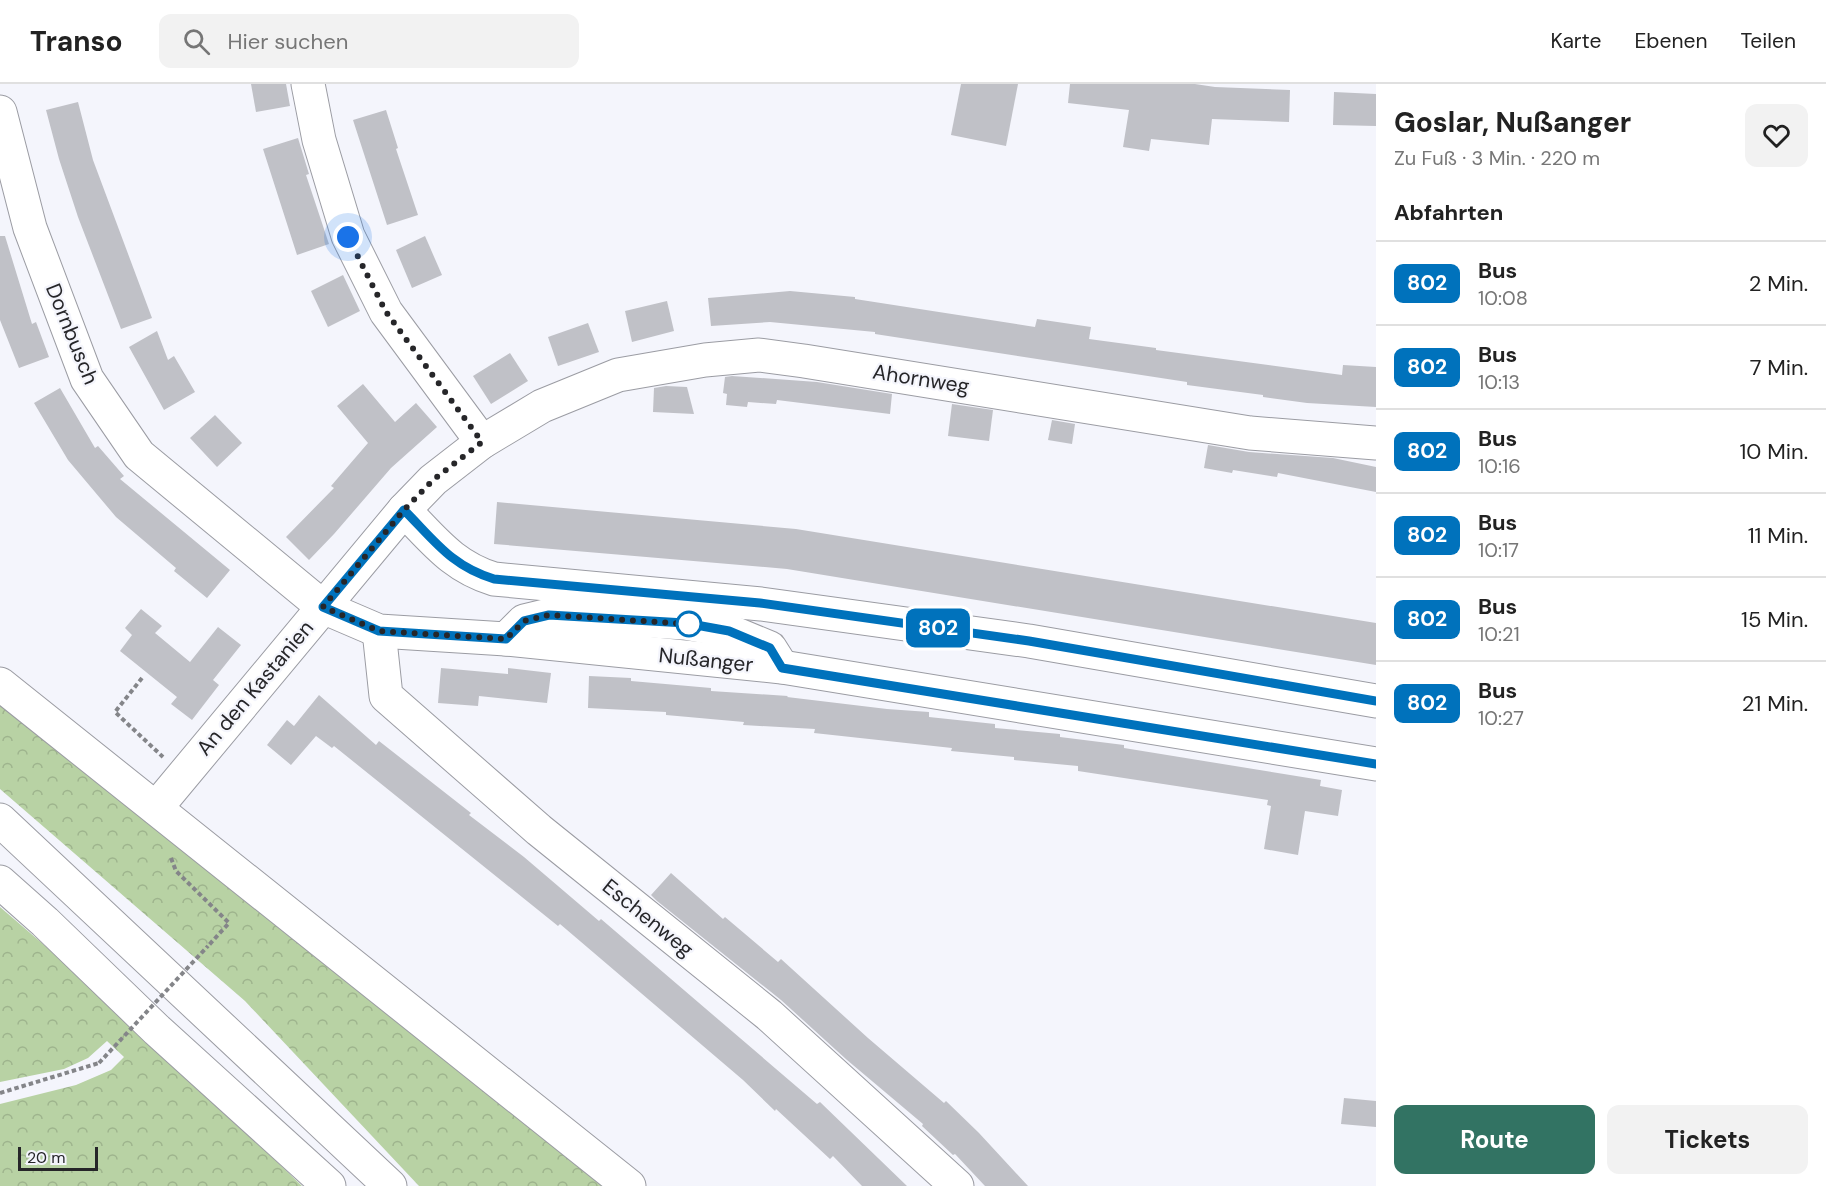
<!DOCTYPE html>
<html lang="de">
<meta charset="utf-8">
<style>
:root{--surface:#fff;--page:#f2f2f2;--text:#222;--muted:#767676;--line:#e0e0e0;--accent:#327363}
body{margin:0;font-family:"DM Sans",sans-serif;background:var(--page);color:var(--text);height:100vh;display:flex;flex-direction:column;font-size:22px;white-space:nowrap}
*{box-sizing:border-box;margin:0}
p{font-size:20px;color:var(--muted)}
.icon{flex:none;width:33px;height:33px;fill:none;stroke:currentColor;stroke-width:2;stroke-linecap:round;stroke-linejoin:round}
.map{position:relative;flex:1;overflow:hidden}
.drawer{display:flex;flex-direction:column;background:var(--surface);width:450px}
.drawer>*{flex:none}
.badge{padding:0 12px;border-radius:9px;font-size:21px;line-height:39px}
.scale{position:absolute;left:18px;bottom:15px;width:80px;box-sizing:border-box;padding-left:6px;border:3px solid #262629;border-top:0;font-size:16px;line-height:21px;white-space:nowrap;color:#262629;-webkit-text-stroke:4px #f4f5fc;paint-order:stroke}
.you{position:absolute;width:30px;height:30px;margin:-15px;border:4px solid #fff;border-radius:50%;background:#1a73e8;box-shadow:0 0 0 9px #1a73e833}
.map>.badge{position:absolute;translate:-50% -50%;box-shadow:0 0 0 3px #fff}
h2{padding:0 18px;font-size:22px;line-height:54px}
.round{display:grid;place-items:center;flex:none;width:63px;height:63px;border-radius:12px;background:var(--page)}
.headline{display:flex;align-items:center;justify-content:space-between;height:102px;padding:0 18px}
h1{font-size:28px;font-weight:700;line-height:45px}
.button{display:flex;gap:12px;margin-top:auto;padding:12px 18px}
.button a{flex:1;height:69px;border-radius:12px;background:var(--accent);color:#fff;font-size:24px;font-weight:700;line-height:69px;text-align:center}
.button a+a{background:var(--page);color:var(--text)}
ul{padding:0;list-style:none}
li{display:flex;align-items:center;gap:18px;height:84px;padding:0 18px;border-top:2px solid var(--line)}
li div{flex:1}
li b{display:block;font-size:22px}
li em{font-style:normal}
li .badge{min-width:66px;font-weight:700;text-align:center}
header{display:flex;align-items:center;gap:36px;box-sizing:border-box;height:84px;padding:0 30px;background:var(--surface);border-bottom:2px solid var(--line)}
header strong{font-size:28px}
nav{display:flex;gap:33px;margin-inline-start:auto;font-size:21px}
.search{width:420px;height:54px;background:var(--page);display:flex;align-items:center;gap:15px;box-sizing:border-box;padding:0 21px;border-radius:12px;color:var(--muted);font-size:22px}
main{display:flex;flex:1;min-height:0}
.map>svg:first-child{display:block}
.forest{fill:url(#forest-crowns)}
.building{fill:#c0c1c7}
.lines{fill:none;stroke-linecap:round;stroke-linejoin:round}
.minor-casing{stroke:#9b9ca3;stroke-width:35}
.highway-casing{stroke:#9b9ca3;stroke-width:35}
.path{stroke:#848589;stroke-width:4;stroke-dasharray:4.5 3;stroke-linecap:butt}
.minor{stroke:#fff;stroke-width:33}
.highway{stroke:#fff;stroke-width:33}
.path-bridge{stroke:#848589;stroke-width:4;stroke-dasharray:4.5 3;stroke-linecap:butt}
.line-casing{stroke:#fff;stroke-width:14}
.line{stroke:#0072bc;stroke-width:9}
.walk{stroke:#262629;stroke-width:6;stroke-dasharray:0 10.8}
.stop-dot{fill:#fff;stroke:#0072bc;stroke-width:3}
.labels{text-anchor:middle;stroke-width:4.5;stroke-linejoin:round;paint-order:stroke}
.street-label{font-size:21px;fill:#262629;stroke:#f4f5fc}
</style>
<header>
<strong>Transo</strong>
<div class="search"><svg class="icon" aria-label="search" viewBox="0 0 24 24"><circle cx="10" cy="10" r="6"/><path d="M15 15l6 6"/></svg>Hier suchen</div>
<nav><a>Karte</a><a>Ebenen</a><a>Teilen</a></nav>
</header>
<main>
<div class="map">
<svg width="1376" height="1102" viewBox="0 0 1376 1102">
<defs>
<pattern id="forest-crowns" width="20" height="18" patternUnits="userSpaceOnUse" patternTransform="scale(1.5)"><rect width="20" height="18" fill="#b8d2a4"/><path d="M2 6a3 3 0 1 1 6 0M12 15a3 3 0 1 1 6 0" fill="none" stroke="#9eb48d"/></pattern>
</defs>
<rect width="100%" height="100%" fill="#f4f5fc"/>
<g class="forest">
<path d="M 0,617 L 604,1102 L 419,1102 L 245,917 L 0,705 Z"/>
<path d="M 0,823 L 122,928 L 302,1102 L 0,1102 L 0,1020 L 76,1001 L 111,986 L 124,973 L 107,957 L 88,974 L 64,985 L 0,998 Z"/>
</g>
<g class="building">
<path d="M 251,0 L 286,0 L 290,22 L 256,28 Z"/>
<path d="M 961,0 L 1018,0 L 1006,62 L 951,51 Z"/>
<path d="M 1070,0 L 1195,0 L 1215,3 L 1290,6 L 1289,38 L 1212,35 L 1209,61 L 1151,55 L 1149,67 L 1123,63 L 1129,26 L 1068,19 Z"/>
<path d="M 1334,8 L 1376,10 L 1376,42 L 1333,41 Z"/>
<path d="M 78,18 L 93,76 L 152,234 L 121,245 L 78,133 L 59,75 L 46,26 Z"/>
<path d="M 386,26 L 398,64 L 396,65 L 418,131 L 387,141 L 353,36 Z"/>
<path d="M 298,54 L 309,90 L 306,91 L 329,160 L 297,171 L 263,65 Z"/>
<path d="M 0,152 L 5,152 L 32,240 L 36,238 L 49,273 L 19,284 L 0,236 Z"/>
<path d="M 425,152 L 442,191 L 412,204 L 396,166 Z"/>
<path d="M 343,191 L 360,227 L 328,243 L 311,207 Z"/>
<path d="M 790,207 L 855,213 L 855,215 L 1035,243 L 1037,235 L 1091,243 L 1089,255 L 1156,264 L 1156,266 L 1342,291 L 1343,281 L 1376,283 L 1376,323 L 1307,319 L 1263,313 L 1263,311 L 1187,301 L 1187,298 L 875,250 L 875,248 L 770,238 L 711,242 L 708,214 Z"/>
<path d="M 667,217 L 674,247 L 632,258 L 625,227 Z"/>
<path d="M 588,239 L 599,268 L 558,282 L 548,253 Z"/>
<path d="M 157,247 L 168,276 L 174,272 L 195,308 L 164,326 L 129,263 Z"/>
<path d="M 510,269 L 528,297 L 491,320 L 473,292 Z"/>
<path d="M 732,292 L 817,298 L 892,310 L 890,330 L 777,316 L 776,320 L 748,318 L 747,323 L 726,321 L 727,310 L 723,309 L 725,293 Z"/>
<path d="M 363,300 L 395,338 L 416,319 L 437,343 L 391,384 L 334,450 L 309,476 L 286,453 L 334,404 L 331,402 L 368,359 L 337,322 Z"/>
<path d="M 666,302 L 687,303 L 694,330 L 653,328 L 654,304 Z"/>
<path d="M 60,304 L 95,364 L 98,362 L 124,392 L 120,395 L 230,486 L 207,514 L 174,487 L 176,484 L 116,433 L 68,376 L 34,319 Z"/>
<path d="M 952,320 L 993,326 L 989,357 L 948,352 Z"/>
<path d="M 215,331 L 242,359 L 217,383 L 190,354 Z"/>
<path d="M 1052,336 L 1075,340 L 1072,360 L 1048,356 Z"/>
<path d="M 1208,361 L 1249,368 L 1333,374 L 1376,383 L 1376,408 L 1278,389 L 1277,393 L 1233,386 L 1232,389 L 1204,384 Z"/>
<path d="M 497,418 L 796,445 L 1376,539 L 1376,581 L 787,485 L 494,460 Z"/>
<path d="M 141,525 L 162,542 L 155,549 L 190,578 L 218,543 L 241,561 L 213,596 L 219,601 L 192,636 L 171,620 L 177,613 L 120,567 L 132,551 L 125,544 Z"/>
<path d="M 441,584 L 508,590 L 508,584 L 551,589 L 547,619 L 479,612 L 478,622 L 438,619 Z"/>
<path d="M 589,592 L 631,594 L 631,597 L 711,604 L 711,607 L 788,612 L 787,613 L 887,625 L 929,628 L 929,633 L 995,640 L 995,644 L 1060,650 L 1060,653 L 1124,661 L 1124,664 L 1321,696 L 1320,702 L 1342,706 L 1338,732 L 1305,727 L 1298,771 L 1264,765 L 1271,722 L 1267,721 L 1268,716 L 1078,687 L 1078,682 L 1014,676 L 1014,673 L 951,667 L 952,664 L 814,649 L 815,645 L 743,641 L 744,638 L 666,631 L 666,628 L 588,624 Z"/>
<path d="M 319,611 L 376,661 L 379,657 L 471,729 L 469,731 L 524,773 L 599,837 L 601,835 L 817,1020 L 820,1018 L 907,1102 L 862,1102 L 833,1072 L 830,1075 L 776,1025 L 775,1027 L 743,996 L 560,840 L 558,842 L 334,662 L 332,664 L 316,652 L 291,681 L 267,661 L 287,636 L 294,642 Z"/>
<path d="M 671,789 L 723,835 L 725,833 L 778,878 L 781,875 L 868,954 L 944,1019 L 946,1017 L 979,1049 L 1028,1102 L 985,1102 L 955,1070 L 953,1071 L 922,1042 L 923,1040 L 847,976 L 781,916 L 657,817 L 651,811 Z"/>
<path d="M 1344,1014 L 1376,1017 L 1376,1043 L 1341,1040 Z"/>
</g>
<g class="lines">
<defs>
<g id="minor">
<path d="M 308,0 L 319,56 L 348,152 L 386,228 L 482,358"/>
<path d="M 0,28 L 30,144 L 87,295 L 139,371 L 323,523 L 379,547 L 506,555 L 782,583 L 1376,680"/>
<path d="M 404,426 C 434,456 452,482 494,495 L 761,520 L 1029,557 L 1376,617"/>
<path d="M 379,547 L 386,612 L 539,746 L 769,931 L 957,1102"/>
<path d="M 506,555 L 524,537 L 549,531 L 685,539 L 729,547 L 770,564 L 782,583"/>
<path d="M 0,600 L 629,1102"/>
<path d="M 156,724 L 404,426 L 433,396 L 482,358 L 542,322 L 618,291 L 705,276 L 759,271 L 804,277 L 1250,349 L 1376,359"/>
</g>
<g id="highway">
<path d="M 0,736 L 390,1102"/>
<path d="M 0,798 L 45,838 L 157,946 L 329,1102"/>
</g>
</defs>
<use href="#minor" class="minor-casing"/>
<use href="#highway" class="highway-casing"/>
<g class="path">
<path d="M 142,594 L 115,628 L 163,673"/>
<path d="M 171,774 L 176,787 L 229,839 L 208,862"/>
<path d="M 0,1009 L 99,979"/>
</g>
<use href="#minor" class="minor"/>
<use href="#highway" class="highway"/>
<path class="path-bridge" d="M 99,979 L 208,862"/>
</g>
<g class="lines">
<defs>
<path id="line" d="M 1376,617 L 1029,557 L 760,519 L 494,495 C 451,482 434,456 404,426 L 323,523 L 379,547 L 506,555 L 524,537 L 549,531 L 685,539 L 729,547 L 770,564 L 782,584 L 1376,680"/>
</defs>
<use href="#line" class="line-casing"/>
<use href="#line" class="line"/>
<path class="walk" d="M 348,153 L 386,228 L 482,358 L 433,396 L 404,426 L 323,523 L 379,547 L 506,555 L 524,537 L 549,531 L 689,540"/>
</g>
<circle class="stop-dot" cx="689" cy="540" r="12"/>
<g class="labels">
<g class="street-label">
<text transform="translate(72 250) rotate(68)" y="7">Dornbusch</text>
<text transform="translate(921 295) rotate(9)" y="7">Ahornweg</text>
<text transform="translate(706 576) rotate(6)" y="7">Nußanger</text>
<text transform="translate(255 604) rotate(-50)" y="7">An den Kastanien</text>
<text transform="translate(648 834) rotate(39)" y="7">Eschenweg</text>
</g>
</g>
</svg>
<div class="scale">20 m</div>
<div class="you" style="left:348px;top:153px"></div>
<b class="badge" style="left:938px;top:544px;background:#0072bc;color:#fff">802</b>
</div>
<section class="drawer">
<div class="headline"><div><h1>Goslar, Nußanger</h1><p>Zu Fuß · 3 Min. · 220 m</p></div><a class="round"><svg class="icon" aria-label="heart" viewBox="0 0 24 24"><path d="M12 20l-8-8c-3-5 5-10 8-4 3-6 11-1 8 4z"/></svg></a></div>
<h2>Abfahrten</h2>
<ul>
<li><span class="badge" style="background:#0072bc;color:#fff">802</span><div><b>Bus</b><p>10:08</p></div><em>2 Min.</em></li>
<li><span class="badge" style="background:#0072bc;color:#fff">802</span><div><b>Bus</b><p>10:13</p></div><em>7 Min.</em></li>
<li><span class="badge" style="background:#0072bc;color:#fff">802</span><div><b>Bus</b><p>10:16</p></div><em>10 Min.</em></li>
<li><span class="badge" style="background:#0072bc;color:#fff">802</span><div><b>Bus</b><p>10:17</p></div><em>11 Min.</em></li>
<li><span class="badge" style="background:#0072bc;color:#fff">802</span><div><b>Bus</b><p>10:21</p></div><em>15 Min.</em></li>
<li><span class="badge" style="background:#0072bc;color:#fff">802</span><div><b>Bus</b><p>10:27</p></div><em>21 Min.</em></li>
</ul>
<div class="button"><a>Route</a><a>Tickets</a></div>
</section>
</main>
